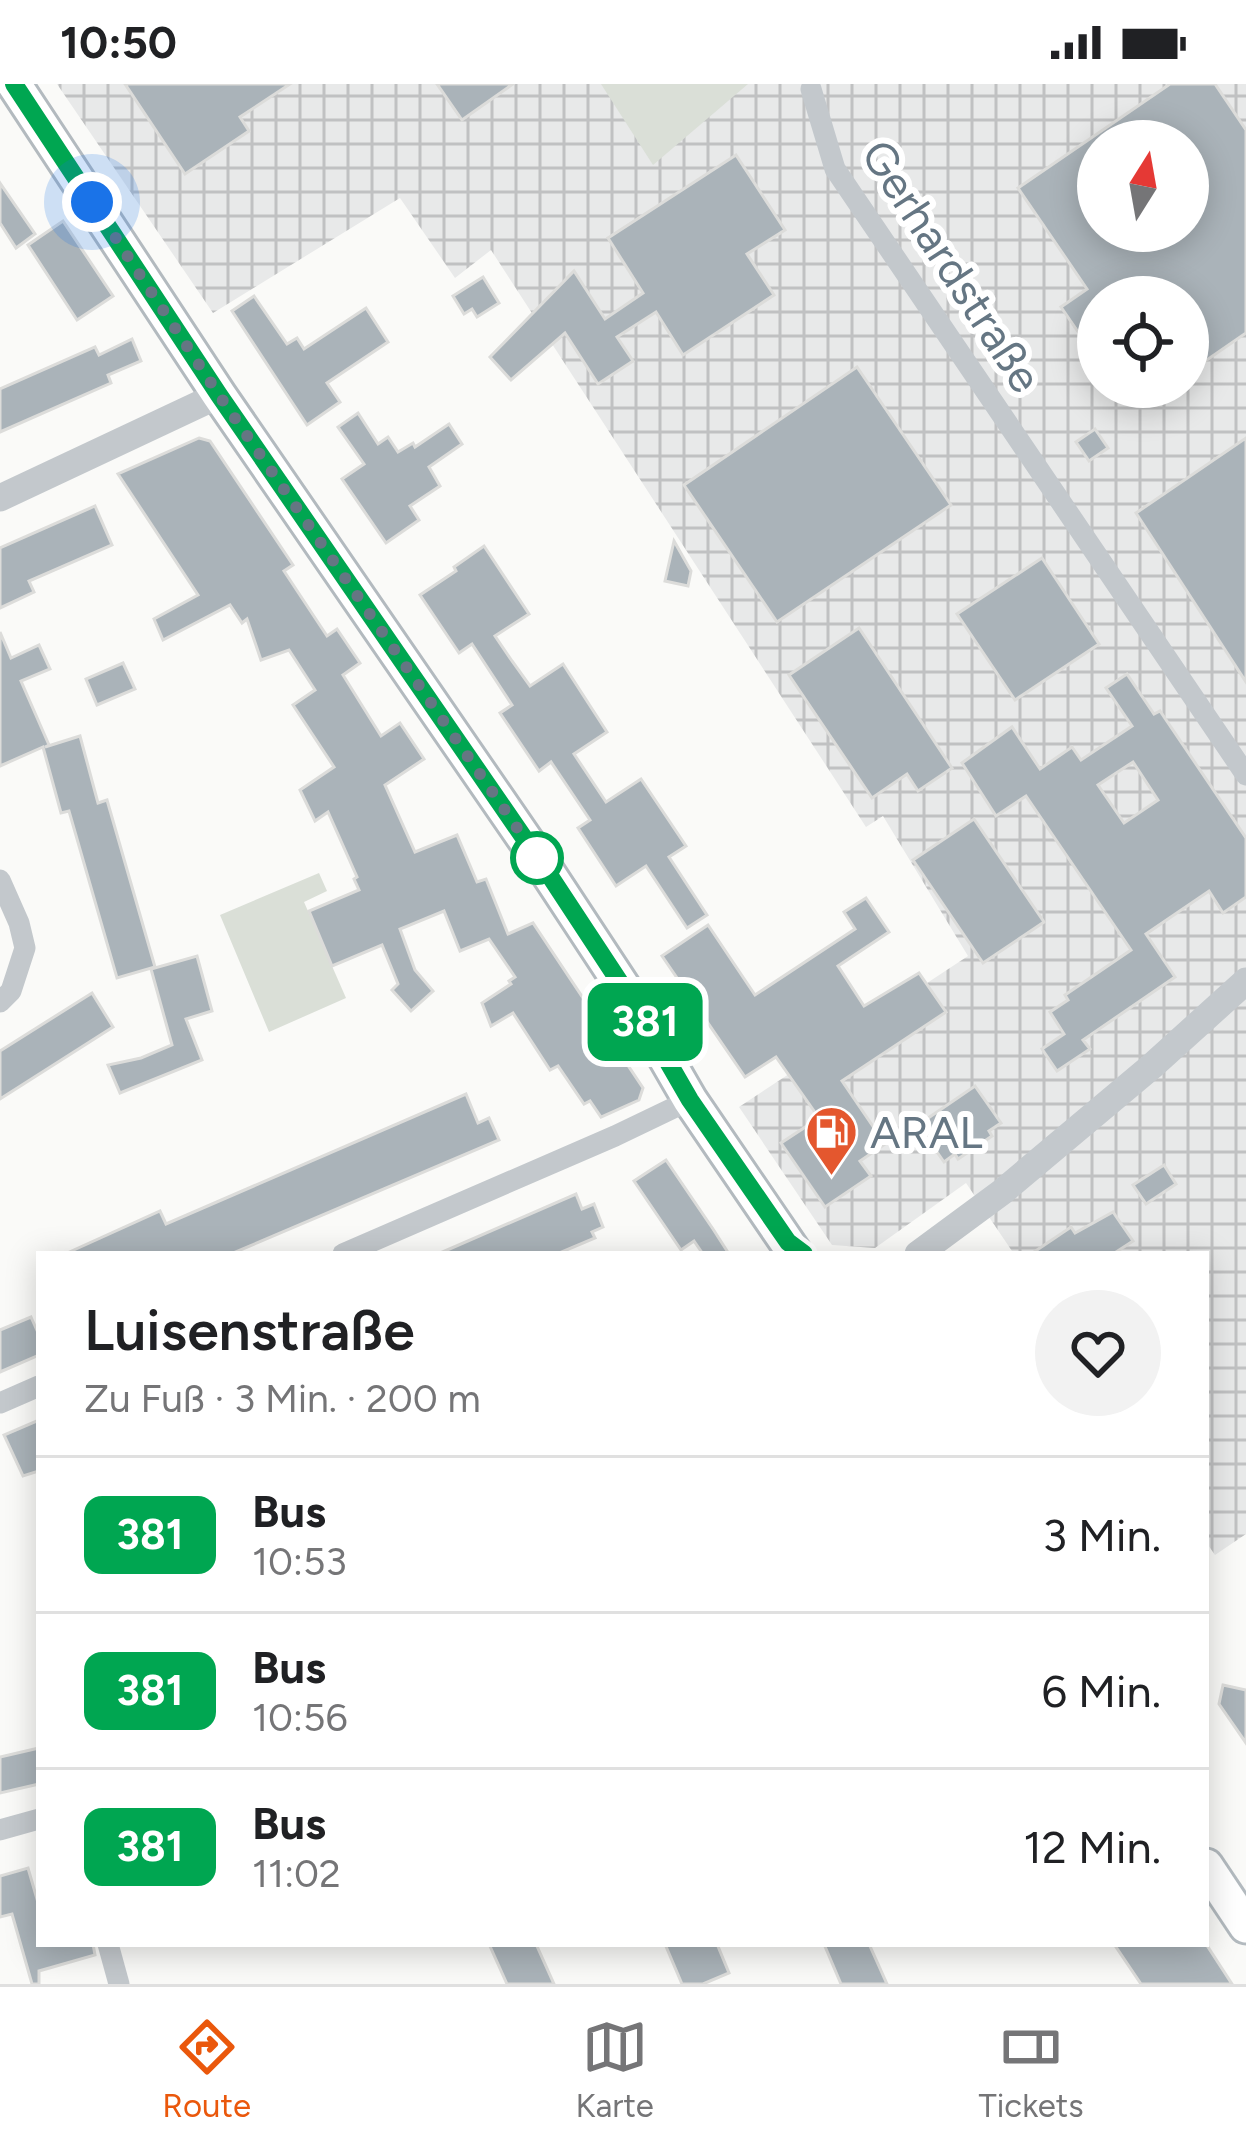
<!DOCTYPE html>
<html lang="de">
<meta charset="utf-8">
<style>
:root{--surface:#fff;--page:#f2f2f2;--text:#202124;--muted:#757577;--line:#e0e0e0;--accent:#ea580c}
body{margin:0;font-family:Figtree,sans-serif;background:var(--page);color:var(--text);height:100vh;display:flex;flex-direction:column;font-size:45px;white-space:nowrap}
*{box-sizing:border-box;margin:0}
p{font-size:39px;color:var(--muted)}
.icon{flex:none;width:66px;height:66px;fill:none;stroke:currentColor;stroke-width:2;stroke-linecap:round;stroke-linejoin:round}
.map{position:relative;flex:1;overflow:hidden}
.details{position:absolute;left:36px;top:1167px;width:1173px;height:696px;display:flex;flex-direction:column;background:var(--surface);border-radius:0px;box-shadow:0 6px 30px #0003}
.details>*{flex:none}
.badge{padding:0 24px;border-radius:18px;font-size:42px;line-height:78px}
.needle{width:78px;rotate:11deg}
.controls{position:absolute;left:1077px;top:36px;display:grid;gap:24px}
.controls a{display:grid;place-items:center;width:132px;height:132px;border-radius:50%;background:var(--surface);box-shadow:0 6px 30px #0003;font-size:60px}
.you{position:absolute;width:60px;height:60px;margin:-30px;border:9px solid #fff;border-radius:50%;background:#1a73e8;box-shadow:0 0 0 18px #1a73e833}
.map>.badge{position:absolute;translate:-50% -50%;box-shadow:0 0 0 6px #fff}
.round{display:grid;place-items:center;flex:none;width:126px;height:126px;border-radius:63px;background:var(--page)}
.summary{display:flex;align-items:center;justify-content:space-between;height:204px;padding:0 48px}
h1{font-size:57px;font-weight:600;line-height:90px}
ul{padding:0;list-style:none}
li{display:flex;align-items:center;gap:36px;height:156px;padding:0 48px;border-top:3px solid var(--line)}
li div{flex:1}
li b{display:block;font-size:45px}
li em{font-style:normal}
li .badge{min-width:132px;font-weight:700;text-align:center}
.status{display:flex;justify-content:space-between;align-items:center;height:84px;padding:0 60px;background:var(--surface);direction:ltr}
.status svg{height:33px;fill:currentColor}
.dock{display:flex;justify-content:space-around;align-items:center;height:168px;border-top:3px solid var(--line);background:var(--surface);font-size:33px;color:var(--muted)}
.dock a{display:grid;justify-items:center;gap:6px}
.dock .on{color:var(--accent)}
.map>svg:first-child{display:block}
.industrial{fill:url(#industrial-grid);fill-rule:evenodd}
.grass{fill:#dadfd7}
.building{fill:#aab3b9;stroke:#dcdcda;stroke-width:3;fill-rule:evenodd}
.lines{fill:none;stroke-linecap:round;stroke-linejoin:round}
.secondary-casing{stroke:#b3babf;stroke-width:39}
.minor{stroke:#c3c8cc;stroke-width:21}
.tertiary{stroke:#c3c8cc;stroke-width:27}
.secondary{stroke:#fff;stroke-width:33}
.line-casing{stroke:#fff;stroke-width:27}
.line{stroke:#00a651;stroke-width:18}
.walk{stroke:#657683;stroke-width:12;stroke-dasharray:0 21.6}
.stop-dot{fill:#fff;stroke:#00a651;stroke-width:6}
.labels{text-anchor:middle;stroke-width:12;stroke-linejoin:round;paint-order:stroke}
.street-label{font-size:45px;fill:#657683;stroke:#fff}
.poi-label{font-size:45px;fill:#657683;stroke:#fff;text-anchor:start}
</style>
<div class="status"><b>10:50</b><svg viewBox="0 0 49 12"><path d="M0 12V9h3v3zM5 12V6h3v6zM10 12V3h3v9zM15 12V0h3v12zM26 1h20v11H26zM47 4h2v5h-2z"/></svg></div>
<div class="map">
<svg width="1246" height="1900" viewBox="0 0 1246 1900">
<defs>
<pattern id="industrial-grid" width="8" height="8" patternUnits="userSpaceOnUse" patternTransform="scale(3)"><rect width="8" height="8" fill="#e8e9e9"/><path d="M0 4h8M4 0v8" fill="none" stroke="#c0c1c2"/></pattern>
</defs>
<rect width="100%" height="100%" fill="#fafaf8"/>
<path class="industrial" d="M 57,0 L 1246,0 L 1246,1450 L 1215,1471 L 1206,1458 L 1206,1170 L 1014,1170 L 966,1099 L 875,1164 L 832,1161 L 739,1023 L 968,872 L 883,732 L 866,743 L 491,166 L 455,194 L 400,114 L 213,229 ZM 1098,57 L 1188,57 L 1188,147 L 1098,147 ZM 1098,213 L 1188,213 L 1188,303 L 1098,303 Z"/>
<g class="grass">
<path d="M 601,0 L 748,0 L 653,81 Z"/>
<path d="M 319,789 L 327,807 L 304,818 L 346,914 L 269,948 L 220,831 Z"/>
</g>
<g class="building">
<path d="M 125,0 L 290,0 L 240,33 L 249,47 L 185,90 Z"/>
<path d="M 437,0 L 513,0 L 462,36 Z"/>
<path d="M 1170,0 L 1215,0 L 1246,46 L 1246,249 L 1188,289 L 1188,213 L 1098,213 L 1098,277 L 1061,223 L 1087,205 L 1018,104 ZM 1098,57 L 1188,57 L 1188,147 L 1098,147 Z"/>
<path d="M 736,71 L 785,146 L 747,170 L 774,211 L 683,271 L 656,228 L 617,253 L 633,277 L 598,300 L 565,249 L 511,296 L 490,273 L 574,187 L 605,235 L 643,209 L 608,154 Z"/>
<path d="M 0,99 L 35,150 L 16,164 L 0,139 Z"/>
<path d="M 63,137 L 113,212 L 77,236 L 28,161 Z"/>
<path d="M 483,193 L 499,219 L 477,233 L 472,225 L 464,230 L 453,212 Z"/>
<path d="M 254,212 L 287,260 L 297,254 L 304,265 L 366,224 L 388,258 L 327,299 L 340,318 L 307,341 L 232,227 Z"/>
<path d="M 132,255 L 141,277 L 108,291 L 111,299 L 0,348 L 0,305 L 95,263 L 99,271 Z"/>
<path d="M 857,283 L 951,421 L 777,538 L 684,401 Z"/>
<path d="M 358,329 L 378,360 L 388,353 L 398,368 L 413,359 L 415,363 L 449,340 L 462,360 L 429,383 L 440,402 L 410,422 L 419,436 L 386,459 L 342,395 L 364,380 L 338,343 Z"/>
<path d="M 1095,345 L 1108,364 L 1089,377 L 1076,358 Z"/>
<path d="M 199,354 L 210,357 L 293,481 L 284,487 L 327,552 L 337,545 L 360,579 L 343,591 L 381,652 L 400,639 L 424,675 L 385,701 L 415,768 L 457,751 L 477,798 L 486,795 L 508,850 L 533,839 L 643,1004 L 639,1016 L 601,1033 L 590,1017 L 584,1020 L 558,982 L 550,986 L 513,929 L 491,942 L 482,919 L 511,900 L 509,897 L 515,893 L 489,855 L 460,867 L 444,827 L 400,845 L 415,886 L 433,907 L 411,927 L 392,906 L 398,900 L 382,861 L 332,882 L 309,827 L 359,806 L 354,795 L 357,793 L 328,728 L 315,737 L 300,706 L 334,683 L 293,621 L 315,606 L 289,566 L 261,576 L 247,535 L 242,539 L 230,521 L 163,556 L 154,535 L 198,511 L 118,390 Z"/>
<path d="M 1246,354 L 1246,598 L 1136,429 Z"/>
<path d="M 95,422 L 112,461 L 29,497 L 34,508 L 0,524 L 0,464 Z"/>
<path d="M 674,457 L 691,487 L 688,502 L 665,497 Z"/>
<path d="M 484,462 L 529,530 L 495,552 L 512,577 L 530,602 L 563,580 L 607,648 L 574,670 L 606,718 L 641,695 L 686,762 L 669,773 L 707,831 L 687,844 L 646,782 L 616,802 L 578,744 L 590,736 L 551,678 L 539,687 L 500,629 L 512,621 L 472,560 L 459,569 L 420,511 L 456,487 L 454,483 Z"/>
<path d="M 1042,474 L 1099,560 L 1015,616 L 957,530 Z"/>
<path d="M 859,544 L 952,684 L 918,707 L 907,690 L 872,714 L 789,591 Z"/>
<path d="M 0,548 L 11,574 L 39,561 L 50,585 L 21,597 L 49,661 L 45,663 L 80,652 L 98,719 L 107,716 L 155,883 L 117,894 L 69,727 L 61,729 L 43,663 L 0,682 Z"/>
<path d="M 123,579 L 135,605 L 97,621 L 86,595 Z"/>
<path d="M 1127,590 L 1154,630 L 1160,627 L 1246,754 L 1246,813 L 1223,829 L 1209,807 L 1146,850 L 1175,893 L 1083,956 L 1090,965 L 1057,987 L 1042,965 L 1064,950 L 1050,928 L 1068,916 L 1065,911 L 1131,866 L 1026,712 L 996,732 L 962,679 L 1012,643 L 1040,685 L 1072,663 L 1081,676 L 1132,642 L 1106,604 ZM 1133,678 L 1158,716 L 1124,739 L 1098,701 Z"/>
<path d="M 974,735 L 1044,838 L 983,879 L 913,776 Z"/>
<path d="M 866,814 L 889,848 L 838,882 L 864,922 L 919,889 L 946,928 L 842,997 L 885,1060 L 860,1077 L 871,1092 L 825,1123 L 781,1059 L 819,1034 L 776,973 L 745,993 L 662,872 L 708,841 L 755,911 L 855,845 L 844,828 Z"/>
<path d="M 197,872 L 212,927 L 186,935 L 202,976 L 120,1009 L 108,981 L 141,974 L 172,961 L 151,885 Z"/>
<path d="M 92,909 L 113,943 L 0,1015 L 0,967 Z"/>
<path d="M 975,1002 L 1001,1039 L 989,1047 L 992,1052 L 958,1075 L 955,1070 L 944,1078 L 918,1041 Z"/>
<path d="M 466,1010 L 478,1039 L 489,1034 L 499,1056 L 231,1170 L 65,1170 L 160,1127 L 166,1140 Z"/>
<path d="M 666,1076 L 713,1145 L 729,1170 L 703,1170 L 694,1157 L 681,1166 L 634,1097 Z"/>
<path d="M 1164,1081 L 1176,1100 L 1146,1120 L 1133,1101 Z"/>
<path d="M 576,1110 L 582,1125 L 594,1120 L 603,1143 L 592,1148 L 595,1154 L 557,1170 L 438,1170 Z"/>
<path d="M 1113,1128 L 1133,1157 L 1113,1170 L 1031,1170 L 1071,1143 L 1075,1149 Z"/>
<path d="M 31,1233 L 39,1251 L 39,1271 L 0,1288 L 0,1246 Z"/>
<path d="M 39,1336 L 39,1387 L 23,1392 L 4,1351 Z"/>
<path d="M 1223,1601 L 1246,1606 L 1246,1659 L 1219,1620 Z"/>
<path d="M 39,1664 L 39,1700 L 0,1709 L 0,1673 Z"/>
<path d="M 28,1784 L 39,1822 L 39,1860 L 93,1860 L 95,1871 L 39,1887 L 39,1900 L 32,1900 L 12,1830 L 0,1833 L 0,1792 Z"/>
<path d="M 489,1860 L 536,1860 L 554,1900 L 507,1900 Z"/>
<path d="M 665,1860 L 717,1860 L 729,1889 L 703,1900 L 682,1900 Z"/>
<path d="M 824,1860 L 869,1860 L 887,1900 L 841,1900 Z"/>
<path d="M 1114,1860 L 1206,1860 L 1232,1900 L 1141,1900 Z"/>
</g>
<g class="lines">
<defs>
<g id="secondary">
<path d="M 14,0 L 219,311 L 544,783 L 638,926 L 690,1016 L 795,1170"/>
<path d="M 1206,1782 L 1246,1842"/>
</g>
</defs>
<use href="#secondary" class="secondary-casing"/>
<g class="minor">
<path d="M 811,5 L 835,85 L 1246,691"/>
<path d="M 0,796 L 19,839 L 25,864 L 11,907 L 0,918"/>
<path d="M 343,1170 L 615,1052 L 690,1016"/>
<path d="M 0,1319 L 39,1302"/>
<path d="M 0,1746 L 39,1735"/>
<path d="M 108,1860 L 119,1900"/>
</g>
<g class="tertiary">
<path d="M 0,414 L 219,311"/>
<path d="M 918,1170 L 1002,1108 L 1152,982 L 1246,897"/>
</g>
<use href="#secondary" class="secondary"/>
</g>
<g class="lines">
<defs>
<path id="line" d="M 14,0 L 219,311 L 544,783 L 638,926 L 690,1016 L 788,1158 L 804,1170"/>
</defs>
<use href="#line" class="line-casing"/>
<use href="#line" class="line"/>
<path class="walk" d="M 92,118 L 219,311 L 544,783 L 537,774"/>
</g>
<defs>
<symbol id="fuel-pin" viewBox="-11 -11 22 30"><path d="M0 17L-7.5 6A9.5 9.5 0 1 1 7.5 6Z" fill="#e4572e" stroke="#fff"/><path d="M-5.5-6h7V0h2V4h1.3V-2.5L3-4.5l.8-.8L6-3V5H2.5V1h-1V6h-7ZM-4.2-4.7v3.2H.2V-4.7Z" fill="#fff"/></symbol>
</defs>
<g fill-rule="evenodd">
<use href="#fuel-pin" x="802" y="1018" width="59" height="81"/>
</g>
<circle class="stop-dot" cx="537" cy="774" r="24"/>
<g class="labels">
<g class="street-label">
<text transform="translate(952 182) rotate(57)" y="16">Gerhardstraße</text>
</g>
<g class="poi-label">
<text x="870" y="1064">ARAL</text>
</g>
</g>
</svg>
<div class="controls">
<a><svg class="needle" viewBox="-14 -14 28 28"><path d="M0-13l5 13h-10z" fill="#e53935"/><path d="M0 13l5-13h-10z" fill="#757577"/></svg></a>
<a><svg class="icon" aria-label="locate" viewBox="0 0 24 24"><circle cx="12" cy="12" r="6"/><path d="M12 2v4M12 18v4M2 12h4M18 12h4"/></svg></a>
</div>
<div class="you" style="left:92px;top:118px"></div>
<b class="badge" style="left:645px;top:938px;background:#00a651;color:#fff">381</b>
<section class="details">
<div class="summary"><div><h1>Luisenstraße</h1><p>Zu Fuß · 3 Min. · 200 m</p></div><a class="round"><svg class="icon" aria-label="heart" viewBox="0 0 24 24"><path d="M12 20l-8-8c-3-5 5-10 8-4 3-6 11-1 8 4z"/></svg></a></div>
<ul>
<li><span class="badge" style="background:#00a651;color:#fff">381</span><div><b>Bus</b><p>10:53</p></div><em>3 Min.</em></li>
<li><span class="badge" style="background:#00a651;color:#fff">381</span><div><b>Bus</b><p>10:56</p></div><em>6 Min.</em></li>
<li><span class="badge" style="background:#00a651;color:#fff">381</span><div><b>Bus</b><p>11:02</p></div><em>12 Min.</em></li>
</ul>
</section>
</div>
<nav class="dock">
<a class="on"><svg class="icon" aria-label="directions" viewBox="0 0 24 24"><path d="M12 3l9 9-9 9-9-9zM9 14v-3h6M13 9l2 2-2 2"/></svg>Route</a>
<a><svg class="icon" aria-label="map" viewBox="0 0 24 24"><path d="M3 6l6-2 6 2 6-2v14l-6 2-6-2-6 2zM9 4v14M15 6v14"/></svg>Karte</a>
<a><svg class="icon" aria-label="tickets" viewBox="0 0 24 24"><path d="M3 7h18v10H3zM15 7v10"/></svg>Tickets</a>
</nav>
